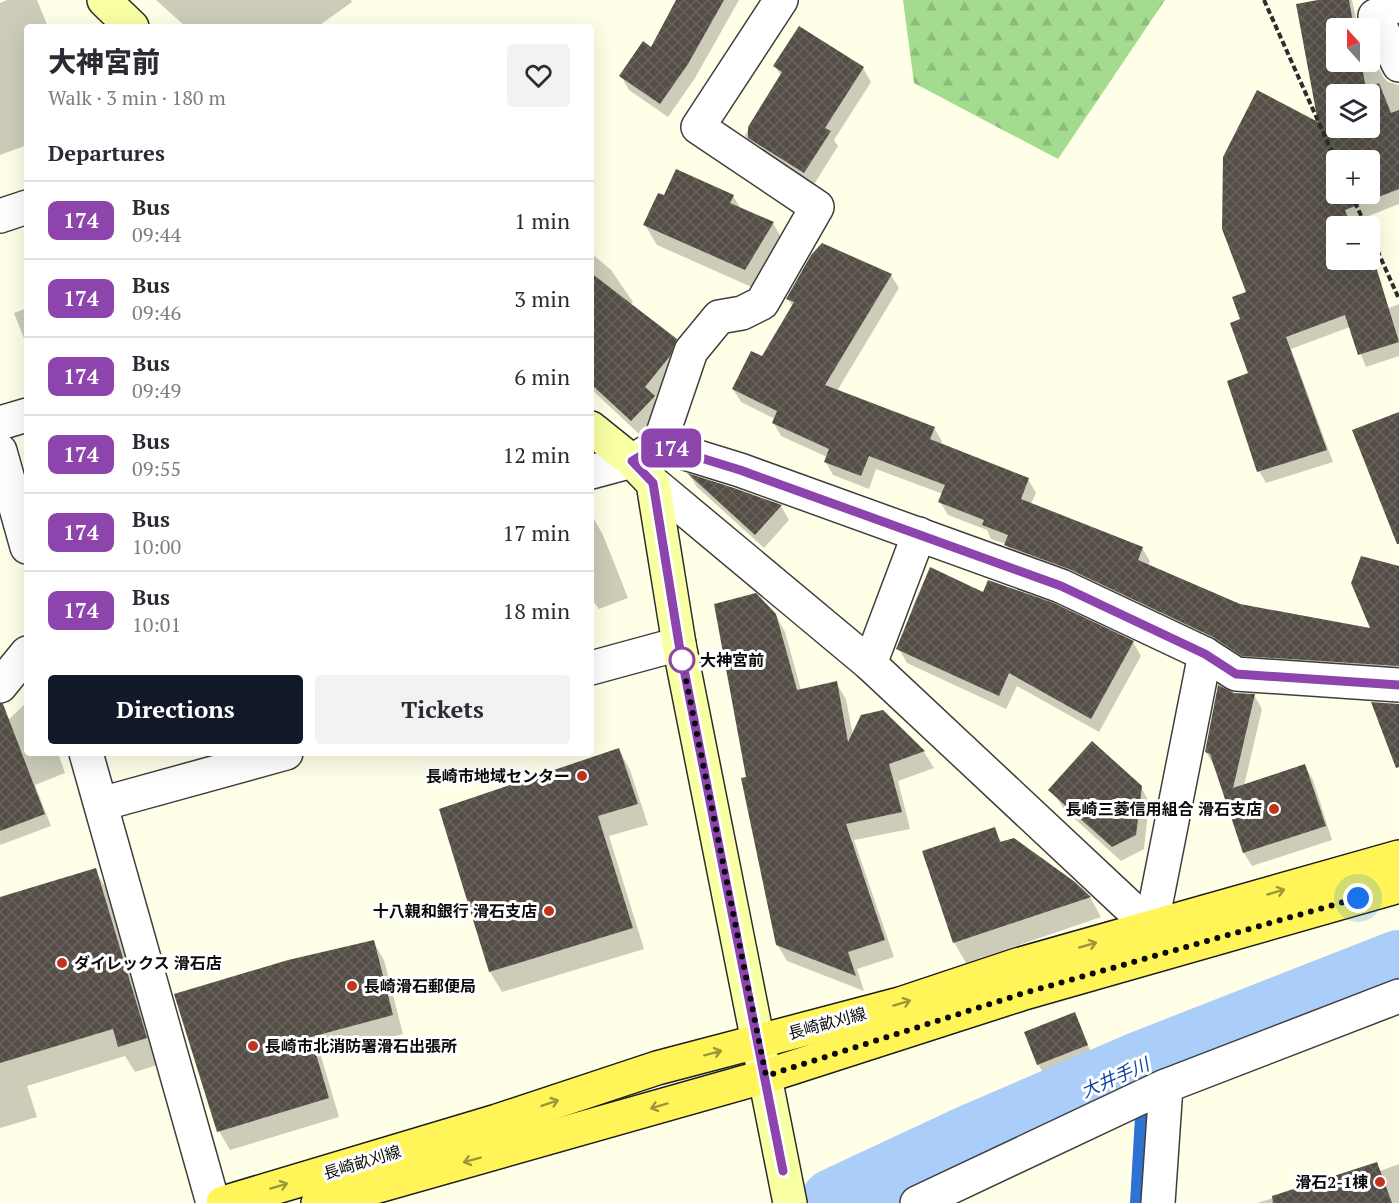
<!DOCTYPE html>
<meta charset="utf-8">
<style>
:root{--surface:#fff;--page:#f2f2f3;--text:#2b2b33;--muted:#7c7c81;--line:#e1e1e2;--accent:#111827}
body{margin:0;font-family:"PT Serif","Noto Sans JP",serif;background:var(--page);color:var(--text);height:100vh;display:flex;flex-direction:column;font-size:22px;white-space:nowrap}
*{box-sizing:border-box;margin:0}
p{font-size:20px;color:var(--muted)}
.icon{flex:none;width:33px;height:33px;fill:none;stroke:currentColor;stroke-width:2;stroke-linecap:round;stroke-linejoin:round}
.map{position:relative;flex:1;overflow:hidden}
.sheet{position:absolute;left:24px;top:24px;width:570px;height:732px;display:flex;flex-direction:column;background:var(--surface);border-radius:6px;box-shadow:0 6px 24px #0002}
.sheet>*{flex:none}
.badge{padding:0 12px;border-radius:9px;font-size:21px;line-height:39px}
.needle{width:39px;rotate:339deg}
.controls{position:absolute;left:1326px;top:18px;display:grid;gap:12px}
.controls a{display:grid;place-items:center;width:54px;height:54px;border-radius:6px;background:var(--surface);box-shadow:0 6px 24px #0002;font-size:30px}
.you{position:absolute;width:30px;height:30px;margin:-15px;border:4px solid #fff;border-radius:50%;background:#1a73e8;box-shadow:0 0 0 9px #1a73e833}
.map>.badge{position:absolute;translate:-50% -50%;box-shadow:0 0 0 3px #fff}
h2{padding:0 24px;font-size:22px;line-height:54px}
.round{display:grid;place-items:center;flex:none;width:63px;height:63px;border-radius:6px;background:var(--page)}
.headline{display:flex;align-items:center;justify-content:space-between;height:102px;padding:0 24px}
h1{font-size:28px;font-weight:800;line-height:45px}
.primary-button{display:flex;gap:12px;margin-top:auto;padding:12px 24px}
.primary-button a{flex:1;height:69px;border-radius:6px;background:var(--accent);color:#fff;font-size:24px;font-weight:800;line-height:69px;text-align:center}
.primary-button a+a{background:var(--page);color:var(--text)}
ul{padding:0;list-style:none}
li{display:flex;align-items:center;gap:18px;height:78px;padding:0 24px;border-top:2px solid var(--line)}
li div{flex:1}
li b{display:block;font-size:22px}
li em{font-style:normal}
li .badge{min-width:66px;font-weight:700;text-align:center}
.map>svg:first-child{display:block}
.forest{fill:url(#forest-firs)}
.shadow{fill:#0003;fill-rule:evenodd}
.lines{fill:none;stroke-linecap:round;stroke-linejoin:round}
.stream{stroke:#2e73d4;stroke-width:12}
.river{stroke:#aacdf9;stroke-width:70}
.building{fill:url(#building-cross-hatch);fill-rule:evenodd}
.street-casing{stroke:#3e3e3e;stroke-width:36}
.secondary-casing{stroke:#2d2d2d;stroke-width:36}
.primary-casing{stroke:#1c1c1c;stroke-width:36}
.path{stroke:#2d2d2d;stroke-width:4;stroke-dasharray:6 3;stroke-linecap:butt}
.street{stroke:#fff;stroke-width:33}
.secondary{stroke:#f9ffa3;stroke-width:33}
.primary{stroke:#fff558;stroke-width:33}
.oneway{stroke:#9d9739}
.line-casing{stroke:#fff;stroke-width:14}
.line{stroke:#8e44ad;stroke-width:9}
.walk{stroke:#0b0b0b;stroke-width:6;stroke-dasharray:0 10.8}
.stop-dot{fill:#fff;stroke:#8e44ad;stroke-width:3}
.poi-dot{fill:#c0331d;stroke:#fff;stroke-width:2}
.labels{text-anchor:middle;stroke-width:6;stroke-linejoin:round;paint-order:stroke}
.stop-label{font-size:16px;font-weight:bold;fill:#0b0b0b;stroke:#fff;text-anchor:start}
.poi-label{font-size:16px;font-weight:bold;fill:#0b0b0b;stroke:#fff;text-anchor:end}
.street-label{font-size:16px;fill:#0b0b0b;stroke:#fff}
.water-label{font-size:18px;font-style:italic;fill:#0f47a1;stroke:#fff}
</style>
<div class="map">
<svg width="1399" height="1203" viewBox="0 0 1399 1203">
<defs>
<pattern id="forest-firs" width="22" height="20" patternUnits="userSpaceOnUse" patternTransform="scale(1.5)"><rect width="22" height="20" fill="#a4dc8f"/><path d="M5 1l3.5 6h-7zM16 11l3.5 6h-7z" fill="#8cbb7a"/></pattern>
<pattern id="building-cross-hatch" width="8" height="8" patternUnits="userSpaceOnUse" patternTransform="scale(1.5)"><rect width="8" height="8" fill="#544e47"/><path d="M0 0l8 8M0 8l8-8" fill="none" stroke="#68635d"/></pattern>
</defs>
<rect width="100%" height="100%" fill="#ffffe8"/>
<path class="forest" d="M 903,0 L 1165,0 L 1058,159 L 914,83 Z"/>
<g class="shadow">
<path d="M 7,0 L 37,0 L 48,27 L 27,27 L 27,145 L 0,155 L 0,3 Z"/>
<path d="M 156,0 L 351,0 L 352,2 L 317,27 L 186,27 Z"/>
<path d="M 678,0 L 739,0 L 695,78 L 668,117 L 629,90 L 621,76 L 651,49 Z"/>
<path d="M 1318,0 L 1352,0 L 1358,28 L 1336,28 L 1336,62 L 1370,62 L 1370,50 L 1383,77 L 1388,82 L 1399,85 L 1399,204 L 1351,223 L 1352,226 L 1336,226 L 1336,260 L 1365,260 L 1383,307 L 1387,305 L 1389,308 L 1399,304 L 1399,356 L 1366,367 L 1350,327 L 1291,349 L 1333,462 L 1266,483 L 1259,471 L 1242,320 L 1248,293 L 1320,125 ZM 1336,94 L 1370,94 L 1370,128 L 1336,128 ZM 1336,160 L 1370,160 L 1370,194 L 1336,194 Z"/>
<path d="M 775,66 L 863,68 L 871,82 L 834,140 L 838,146 L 813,186 L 753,149 L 745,135 L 781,76 Z"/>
<path d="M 733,196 L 741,209 L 773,223 L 785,244 L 756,289 L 657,245 L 645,225 L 664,197 Z"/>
<path d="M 591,253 L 611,270 L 633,302 L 630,305 L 676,340 L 684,354 L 677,370 L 655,398 L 662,411 L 639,434 L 591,389 Z"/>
<path d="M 891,275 L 899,288 L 837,391 L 934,428 L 942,441 L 940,445 L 1028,479 L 1036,493 L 1031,504 L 1142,548 L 1150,561 L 1148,566 L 1240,606 L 1372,630 L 1399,568 L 1399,679 L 1251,669 L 1013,559 L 1006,544 L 991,539 L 987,530 L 948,515 L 940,502 L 943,494 L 876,469 L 869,489 L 833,475 L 826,462 L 827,457 L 781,436 L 773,422 L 775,419 L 741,402 L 733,389 L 763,358 L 793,307 L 788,299 Z"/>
<path d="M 27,308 L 27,346 L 14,313 Z"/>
<path d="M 690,476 L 781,506 L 789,520 L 764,548 L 697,487 Z"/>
<path d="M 594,519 L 603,535 L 628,598 L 599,609 L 595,603 L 591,605 L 591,520 Z"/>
<path d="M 930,569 L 984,594 L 1133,642 L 1141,656 L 1099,732 L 1017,686 L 1006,709 L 907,663 L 899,649 L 914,603 Z"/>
<path d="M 775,614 L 785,632 L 801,690 L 836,683 L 846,699 L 853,736 L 883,713 L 924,752 L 934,768 L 898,781 L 910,829 L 854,840 L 894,957 L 857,969 L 864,991 L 787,961 L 777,944 L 747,778 Z"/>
<path d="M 1254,695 L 1262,709 L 1244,786 L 1305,766 L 1313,780 L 1332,840 L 1252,866 L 1244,853 L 1214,766 L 1206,752 Z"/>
<path d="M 27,702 L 27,753 L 58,753 L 65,773 L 35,785 L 51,826 L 0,845 L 1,727 Z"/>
<path d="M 619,749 L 630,770 L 648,825 L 609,836 L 644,949 L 502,992 L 490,972 L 440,810 Z"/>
<path d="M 1141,787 L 1149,802 L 1144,849 L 1121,861 L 1064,809 L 1055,795 Z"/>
<path d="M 994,829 L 1002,843 L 1074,883 L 1090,897 L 1101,917 L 966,963 L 954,942 Z"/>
<path d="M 95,869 L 110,896 L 161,1064 L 135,1072 L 125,1056 L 27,1086 L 37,1117 L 0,1128 L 0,898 Z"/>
<path d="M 373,941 L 384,960 L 403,1034 L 321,1056 L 339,1117 L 230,1150 L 219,1131 Z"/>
<path d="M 1074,1014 L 1094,1059 L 1046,1078 L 1038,1064 Z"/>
<path d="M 1377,1164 L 1380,1171 L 1399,1164 L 1399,1203 L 1257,1203 Z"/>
</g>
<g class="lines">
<path class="stream" d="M 1136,1203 L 1144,1065"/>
<path class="river" d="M 835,1203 L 970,1140 L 1144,1065 L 1399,965"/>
</g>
<g class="building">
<path d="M 676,0 L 724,0 L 688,64 L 660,104 L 619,76 L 643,41 L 651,47 Z"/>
<path d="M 1318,0 L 1349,0 L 1354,28 L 1336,28 L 1336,62 L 1361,62 L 1366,88 L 1379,83 L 1391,113 L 1399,110 L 1399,189 L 1345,210 L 1351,226 L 1336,226 L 1336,260 L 1374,260 L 1399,342 L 1358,355 L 1345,315 L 1286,337 L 1327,450 L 1257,472 L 1227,381 L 1248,373 L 1230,323 L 1240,319 L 1232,297 L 1246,292 L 1222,229 L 1223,157 L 1257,90 L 1318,122 L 1296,4 ZM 1336,94 L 1370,94 L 1370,128 L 1336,128 ZM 1336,160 L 1370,160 L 1370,194 L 1336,194 Z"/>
<path d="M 799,26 L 864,67 L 825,128 L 831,131 L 804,173 L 748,138 L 748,127 L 782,72 L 773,66 Z"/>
<path d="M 676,169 L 734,195 L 730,203 L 774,222 L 745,270 L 643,225 L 658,193 L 664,195 Z"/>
<path d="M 822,243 L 892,274 L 825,385 L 935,427 L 930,439 L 1029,478 L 1021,499 L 1143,547 L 1138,560 L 1240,604 L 1370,628 L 1351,583 L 1361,556 L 1399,566 L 1399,666 L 1242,656 L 1213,637 L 1069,569 L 1004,545 L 1008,535 L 982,525 L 984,520 L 938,502 L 945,485 L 869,456 L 861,476 L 824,462 L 829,449 L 772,423 L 777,411 L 732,389 L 751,351 L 762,356 L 794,302 L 786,299 L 811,255 Z"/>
<path d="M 591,273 L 677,339 L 670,356 L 645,387 L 655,396 L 631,421 L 591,384 Z"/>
<path d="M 1399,412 L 1399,544 L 1397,544 L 1352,430 Z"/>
<path d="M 687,473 L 734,488 L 782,505 L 755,535 Z"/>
<path d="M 930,567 L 983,592 L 988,580 L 1054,603 L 1134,641 L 1091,719 L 1009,673 L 999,696 L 896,649 Z"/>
<path d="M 756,593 L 776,614 L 797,690 L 837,681 L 848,742 L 861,715 L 883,710 L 925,751 L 889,764 L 902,812 L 846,824 L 885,940 L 848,952 L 856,976 L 776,945 L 741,778 L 746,777 L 714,604 Z"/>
<path d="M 1218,685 L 1234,693 L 1255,694 L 1233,788 L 1305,764 L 1326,826 L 1243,853 L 1210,754 L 1205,752 Z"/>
<path d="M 1371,702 L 1399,704 L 1399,767 L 1396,768 Z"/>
<path d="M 0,704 L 3,704 L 45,814 L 0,831 Z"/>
<path d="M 1092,741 L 1142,786 L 1136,835 L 1112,847 L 1048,790 Z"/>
<path d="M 619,748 L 638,804 L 598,816 L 633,928 L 489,972 L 439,809 Z"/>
<path d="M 995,827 L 1000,842 L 1014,838 L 1075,882 L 1091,897 L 953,943 L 922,851 Z"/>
<path d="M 96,868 L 147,1038 L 118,1047 L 113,1029 L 0,1063 L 0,897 Z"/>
<path d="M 374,940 L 393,1015 L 311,1037 L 329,1098 L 217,1132 L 174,994 L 288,960 Z"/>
<path d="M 1075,1012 L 1088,1045 L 1037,1065 L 1024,1032 Z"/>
<path d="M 1377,1162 L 1392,1203 L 1273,1203 L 1272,1196 Z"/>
</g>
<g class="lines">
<defs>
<g id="street">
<path d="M 1399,4 L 1375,16 L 1399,65"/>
<path d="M 0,216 L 27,207"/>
<path d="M 0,423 L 27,415"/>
<path d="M 659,445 L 691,351 L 719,317 L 742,313 L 762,303 L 817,207 L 698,127 L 781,0"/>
<path d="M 0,451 L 27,547"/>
<path d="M 591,472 L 632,461 L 659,445 L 740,470 L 1061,586 L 1205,654 L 1236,674 L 1399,685"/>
<path d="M 653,483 L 870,664 L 1151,927"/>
<path d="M 870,664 L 919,534"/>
<path d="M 591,668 L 679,644"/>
<path d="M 0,686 L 27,653"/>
<path d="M 86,753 L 213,1203"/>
<path d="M 101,804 L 286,753"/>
<path d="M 1151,927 L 1205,654"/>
<path d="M 917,1203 L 1163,1087 L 1399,996"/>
<path d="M 1158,1203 L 1166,1086"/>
</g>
<g id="secondary">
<path d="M 104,0 L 132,27"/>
<path d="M 591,428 L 632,461 L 653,483 L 679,644 L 790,1203"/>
</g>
<g id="primary">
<path d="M 223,1203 L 497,1121 L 657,1068 L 900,1004 L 1017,965 L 1399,857"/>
<path d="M 318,1203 L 766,1076 L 1021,994 L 1399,886"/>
</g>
</defs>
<use href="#street" class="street-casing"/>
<use href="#secondary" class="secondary-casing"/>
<use href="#primary" class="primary-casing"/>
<g class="path">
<path d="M 1264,0 L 1336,161"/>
<path d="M 1351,194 L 1366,226"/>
<path d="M 1370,234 L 1399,299"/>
</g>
<use href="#street" class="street"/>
<use href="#secondary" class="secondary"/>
<use href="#primary" class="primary"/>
</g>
<defs><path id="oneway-shaft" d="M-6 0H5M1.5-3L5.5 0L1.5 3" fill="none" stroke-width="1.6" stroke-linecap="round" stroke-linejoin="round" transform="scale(1.5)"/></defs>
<g class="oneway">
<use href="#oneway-shaft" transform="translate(1276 892) rotate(-16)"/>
<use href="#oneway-shaft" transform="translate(1088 945) rotate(-16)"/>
<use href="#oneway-shaft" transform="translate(902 1003) rotate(-17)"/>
<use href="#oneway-shaft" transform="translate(713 1053) rotate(-15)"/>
<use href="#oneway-shaft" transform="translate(550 1103) rotate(-19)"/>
<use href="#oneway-shaft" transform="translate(659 1106) rotate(163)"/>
<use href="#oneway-shaft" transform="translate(472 1160) rotate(165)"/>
<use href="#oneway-shaft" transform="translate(279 1186) rotate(-17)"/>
</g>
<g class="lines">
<defs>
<path id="line" d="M 783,1171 L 679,644 L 653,483 L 632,461 L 659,445 L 740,470 L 1061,586 L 1205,654 L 1236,674 L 1399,685"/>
</defs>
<use href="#line" class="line-casing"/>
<use href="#line" class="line"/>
<path class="walk" d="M 682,660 L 766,1076 L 1021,994 L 1358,898"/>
</g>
<circle class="stop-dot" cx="682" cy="660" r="12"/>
<g class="poi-dot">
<circle cx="582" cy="776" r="6"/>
<circle cx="1274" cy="809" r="6"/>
<circle cx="549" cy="911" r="6"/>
<circle cx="62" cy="963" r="6"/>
<circle cx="352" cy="986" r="6"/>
<circle cx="253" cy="1046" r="6"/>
<circle cx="1380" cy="1182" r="6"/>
</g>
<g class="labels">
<g class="stop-label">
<text x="700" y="666">大神宮前</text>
</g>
<g class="poi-label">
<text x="570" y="782">長崎市地域センター</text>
<text x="1262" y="815">長崎三菱信用組合 滑石支店</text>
<text x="537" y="917">十八親和銀行 滑石支店</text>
<text x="74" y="969" text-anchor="start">ダイレックス 滑石店</text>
<text x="364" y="992" text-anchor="start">長崎滑石郵便局</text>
<text x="265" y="1052" text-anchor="start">長崎市北消防署滑石出張所</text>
<text x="1368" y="1188">滑石2-1棟</text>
</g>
<g class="street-label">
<text transform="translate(827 1023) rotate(-15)" y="6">長崎畝刈線</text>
<text transform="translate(362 1162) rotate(-17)" y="6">長崎畝刈線</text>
</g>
<g class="water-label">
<text transform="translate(1115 1078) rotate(-24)" y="6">大井手川</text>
</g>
</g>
</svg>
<div class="controls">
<a><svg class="needle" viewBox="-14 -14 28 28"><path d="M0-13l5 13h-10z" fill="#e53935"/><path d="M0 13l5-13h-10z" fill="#7c7c81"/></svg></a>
<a><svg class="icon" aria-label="layers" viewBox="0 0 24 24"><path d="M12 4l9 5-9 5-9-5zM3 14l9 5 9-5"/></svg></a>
<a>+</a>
<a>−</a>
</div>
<div class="you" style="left:1358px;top:898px"></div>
<b class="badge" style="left:671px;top:448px;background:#8e44ad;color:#fff">174</b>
<section class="sheet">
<div class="headline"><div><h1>大神宮前</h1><p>Walk · 3 min · 180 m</p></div><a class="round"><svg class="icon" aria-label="heart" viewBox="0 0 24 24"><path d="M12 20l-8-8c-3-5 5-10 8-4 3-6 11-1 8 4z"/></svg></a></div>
<h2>Departures</h2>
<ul>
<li><span class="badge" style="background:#8e44ad;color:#fff">174</span><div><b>Bus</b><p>09:44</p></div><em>1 min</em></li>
<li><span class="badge" style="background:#8e44ad;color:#fff">174</span><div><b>Bus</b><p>09:46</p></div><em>3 min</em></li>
<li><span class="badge" style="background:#8e44ad;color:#fff">174</span><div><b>Bus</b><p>09:49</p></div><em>6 min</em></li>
<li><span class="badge" style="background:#8e44ad;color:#fff">174</span><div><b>Bus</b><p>09:55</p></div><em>12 min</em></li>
<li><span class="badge" style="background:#8e44ad;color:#fff">174</span><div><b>Bus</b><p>10:00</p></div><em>17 min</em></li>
<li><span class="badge" style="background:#8e44ad;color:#fff">174</span><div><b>Bus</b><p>10:01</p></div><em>18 min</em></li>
</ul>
<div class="primary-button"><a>Directions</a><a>Tickets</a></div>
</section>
</div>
